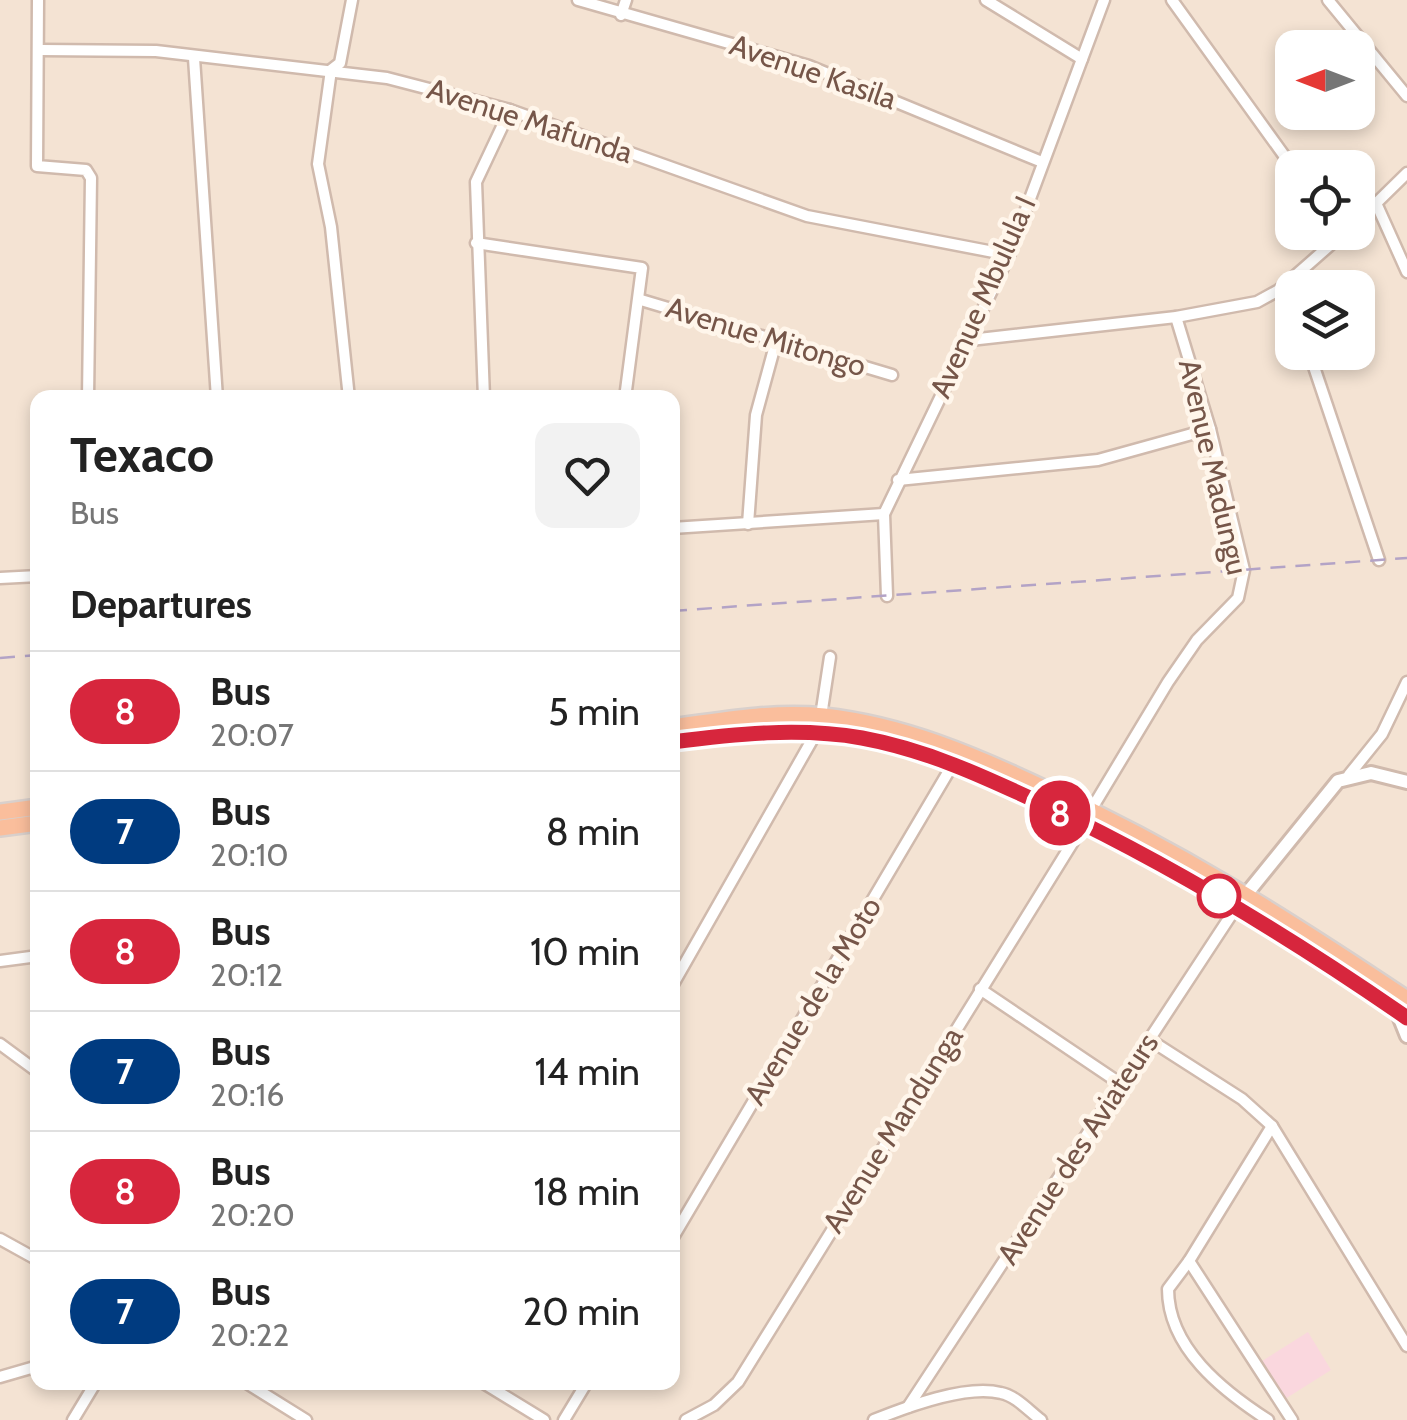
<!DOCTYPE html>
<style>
:root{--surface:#fff;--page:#f2f2f2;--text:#222;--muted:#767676;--line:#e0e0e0}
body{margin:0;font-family:Cabin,sans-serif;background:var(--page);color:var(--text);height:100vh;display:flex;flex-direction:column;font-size:38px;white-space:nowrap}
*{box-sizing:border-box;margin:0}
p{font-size:32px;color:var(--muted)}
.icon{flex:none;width:55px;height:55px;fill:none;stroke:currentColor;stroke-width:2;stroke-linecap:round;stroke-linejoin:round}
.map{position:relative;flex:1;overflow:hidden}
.panel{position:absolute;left:30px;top:390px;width:650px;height:1000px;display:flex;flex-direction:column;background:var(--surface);border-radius:20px;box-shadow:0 5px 15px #0003}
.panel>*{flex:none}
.badge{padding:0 20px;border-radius:32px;font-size:35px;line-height:65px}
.needle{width:65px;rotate:270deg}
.controls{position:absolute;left:1275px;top:30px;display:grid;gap:20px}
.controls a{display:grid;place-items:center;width:100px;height:100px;border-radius:20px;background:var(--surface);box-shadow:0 5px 15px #0003;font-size:50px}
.map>.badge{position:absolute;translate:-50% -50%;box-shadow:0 0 0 5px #fff}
h2{padding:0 40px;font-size:38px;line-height:90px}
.round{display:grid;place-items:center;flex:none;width:105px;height:105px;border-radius:20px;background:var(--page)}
.headline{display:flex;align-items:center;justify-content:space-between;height:170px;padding:0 40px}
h1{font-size:48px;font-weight:700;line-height:75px}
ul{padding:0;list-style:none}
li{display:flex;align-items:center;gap:30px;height:120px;padding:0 40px;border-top:2px solid var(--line)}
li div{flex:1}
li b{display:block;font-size:38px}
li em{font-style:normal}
li .badge{min-width:110px;font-weight:700;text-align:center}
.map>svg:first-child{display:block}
.residential{fill:#f4e3d3;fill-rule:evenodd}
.medical{fill:#fad7de}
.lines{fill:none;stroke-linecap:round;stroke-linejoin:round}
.minor-casing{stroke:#d0baad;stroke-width:15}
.tertiary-casing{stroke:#d0baad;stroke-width:18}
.trunk-casing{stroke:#d9d0cc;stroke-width:20}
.minor{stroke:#fff;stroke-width:10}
.tertiary{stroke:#fff;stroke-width:12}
.trunk{stroke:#fabe9c;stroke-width:15}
.rail{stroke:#b3a3c6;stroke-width:2.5;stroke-dasharray:15 10;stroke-linecap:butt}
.line-casing{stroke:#fff;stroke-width:22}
.line{stroke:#d7263d;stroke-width:15}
.stop-dot{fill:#fff;stroke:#d7263d;stroke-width:5}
.labels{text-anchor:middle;stroke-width:9;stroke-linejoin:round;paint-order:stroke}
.street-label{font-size:30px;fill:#765649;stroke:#fff6eb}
</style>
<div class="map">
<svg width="1407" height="1420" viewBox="0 0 1407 1420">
<rect width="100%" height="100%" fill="#fcf1e4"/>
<path class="residential" d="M 0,0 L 1407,0 L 1407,1420 L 0,1420 ZM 1292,48 L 1358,48 L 1358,112 L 1292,112 ZM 1292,168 L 1358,168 L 1358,232 L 1292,232 ZM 1292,288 L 1358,288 L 1358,352 L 1292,352 ZM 38,398 L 672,398 L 672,1382 L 38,1382 Z"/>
<path class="medical" d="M 1308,1332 L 1331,1370 L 1285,1399 L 1259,1363 Z"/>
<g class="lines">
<defs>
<g id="minor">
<path d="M 38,0 L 37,166 L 86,170 L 91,178 L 88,398"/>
<path d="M 578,0 L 809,66 L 1042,162"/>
<path d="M 986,0 L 1082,59"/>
<path d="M 1172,0 L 1293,168"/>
<path d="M 1328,0 L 1407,96"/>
<path d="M 621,15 L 626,0"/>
<path d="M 41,50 L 156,51 L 387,78 L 510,110 L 807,216 L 1009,255"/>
<path d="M 194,58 L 217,398"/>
<path d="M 1376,203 L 1407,272"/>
<path d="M 1358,221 L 1407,173"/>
<path d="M 476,243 L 642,268 L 625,398"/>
<path d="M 1285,284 L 1292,306"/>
<path d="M 641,300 L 892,375"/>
<path d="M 970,340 L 1176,317 L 1257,302 L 1279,290 L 1345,232"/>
<path d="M 1309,352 L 1379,560"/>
<path d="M 349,398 L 331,227 L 318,164 L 331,70 L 340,63 L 352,0"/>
<path d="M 484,398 L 476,182 L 510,110"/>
<path d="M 898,480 L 1098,460 L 1210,429"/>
<path d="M 748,524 L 756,415 L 777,338"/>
<path d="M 672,528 L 884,514"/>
<path d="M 0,578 L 38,576"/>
<path d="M 887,596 L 884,514 L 1009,255 L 1104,0"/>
<path d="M 821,716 L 830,657"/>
<path d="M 1349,775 L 1382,734 L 1407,682"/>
<path d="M 1091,810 L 1168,682 L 1197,640 L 1238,598 L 1244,570 L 1210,429 L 1176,317"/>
<path d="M 0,961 L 38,956"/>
<path d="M 672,986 L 816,733"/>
<path d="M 980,989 L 1121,1084"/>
<path d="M 1150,1040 L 1242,1099 L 1272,1126 L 1407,1346"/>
<path d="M 0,1044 L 38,1072"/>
<path d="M 1272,1126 L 1189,1261 L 1292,1420"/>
<path d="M 0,1239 L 38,1260"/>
<path d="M 672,1239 L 953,764"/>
<path d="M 1189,1261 L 1168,1289 C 1168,1348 1223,1391 1268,1420"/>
<path d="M 0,1377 L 38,1366"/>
<path d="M 245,1382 L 306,1420"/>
<path d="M 482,1382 L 544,1420"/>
<path d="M 908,1407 L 1237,906"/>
<path d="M 73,1420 L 96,1382"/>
<path d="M 564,1420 L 587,1382"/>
<path d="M 686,1420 L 714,1405 L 738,1382 L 1084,824"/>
<path d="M 874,1420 C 906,1407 966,1384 1001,1393 C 1016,1396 1029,1411 1041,1420"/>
</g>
<g id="tertiary">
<path d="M 1240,902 L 1338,781 L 1371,773 L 1407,782"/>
<path d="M 1397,1011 L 1407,1036"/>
</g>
<g id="trunk">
<path d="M 672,727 C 722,720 773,711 824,716 C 904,725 974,755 1046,789 C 1179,850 1286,918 1407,999"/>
<path d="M 672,742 C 736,734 799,727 862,738 C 930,750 992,780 1053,810 C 1178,869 1294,939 1407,1018"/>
<path d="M 0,812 L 38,807"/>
<path d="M 0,828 L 38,823"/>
</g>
</defs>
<use href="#minor" class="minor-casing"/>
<use href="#tertiary" class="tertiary-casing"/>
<use href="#trunk" class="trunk-casing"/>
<use href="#minor" class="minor"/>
<use href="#tertiary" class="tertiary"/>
<use href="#trunk" class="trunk"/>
<g class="rail">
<path d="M 672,611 L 1407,558"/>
<path d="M 0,658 L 38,655"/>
</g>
</g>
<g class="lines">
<defs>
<path id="line" d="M 672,742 C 735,734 799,727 862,738 C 928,750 987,778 1047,806 C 1173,866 1292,938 1407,1018"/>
</defs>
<use href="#line" class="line-casing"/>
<use href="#line" class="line"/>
</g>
<circle class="stop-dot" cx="1219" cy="896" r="20"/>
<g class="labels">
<g class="street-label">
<text transform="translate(813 72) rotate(19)" y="10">Avenue Kasila</text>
<text transform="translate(530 121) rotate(18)" y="10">Avenue Mafunda</text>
<text transform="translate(983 297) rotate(-66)" y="10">Avenue Mbulula I</text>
<text transform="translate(766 337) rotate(17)" y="10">Avenue Mitongo</text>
<text transform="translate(1213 467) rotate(77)" y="10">Avenue Madungu</text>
<text transform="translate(813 1001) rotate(-59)" y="10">Avenue de la Moto</text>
<text transform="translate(893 1130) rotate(-58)" y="10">Avenue Mandunga</text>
<text transform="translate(1078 1149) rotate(-57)" y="10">Avenue des Aviateurs</text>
</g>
</g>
</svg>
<div class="controls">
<a><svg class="needle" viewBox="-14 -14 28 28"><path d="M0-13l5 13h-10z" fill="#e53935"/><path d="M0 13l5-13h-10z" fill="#767676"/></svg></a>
<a><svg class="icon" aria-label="locate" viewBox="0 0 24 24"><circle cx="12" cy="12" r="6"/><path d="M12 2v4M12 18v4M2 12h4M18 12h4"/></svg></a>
<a><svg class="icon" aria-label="layers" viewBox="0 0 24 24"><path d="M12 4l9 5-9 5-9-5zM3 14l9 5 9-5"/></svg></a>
</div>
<b class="badge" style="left:1060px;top:813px;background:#d7263d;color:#fff">8</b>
<section class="panel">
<div class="headline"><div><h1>Texaco</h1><p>Bus</p></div><a class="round"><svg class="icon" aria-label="heart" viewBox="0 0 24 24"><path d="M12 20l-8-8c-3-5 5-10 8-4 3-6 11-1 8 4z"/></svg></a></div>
<h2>Departures</h2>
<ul>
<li><span class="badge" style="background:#d7263d;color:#fff">8</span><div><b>Bus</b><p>20:07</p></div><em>5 min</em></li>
<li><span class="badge" style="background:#003b80;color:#fff">7</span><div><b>Bus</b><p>20:10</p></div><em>8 min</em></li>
<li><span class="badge" style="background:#d7263d;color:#fff">8</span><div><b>Bus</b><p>20:12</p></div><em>10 min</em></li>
<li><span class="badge" style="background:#003b80;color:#fff">7</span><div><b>Bus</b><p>20:16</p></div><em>14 min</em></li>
<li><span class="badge" style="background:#d7263d;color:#fff">8</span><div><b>Bus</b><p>20:20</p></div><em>18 min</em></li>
<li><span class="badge" style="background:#003b80;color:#fff">7</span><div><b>Bus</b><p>20:22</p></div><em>20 min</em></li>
</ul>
</section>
</div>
